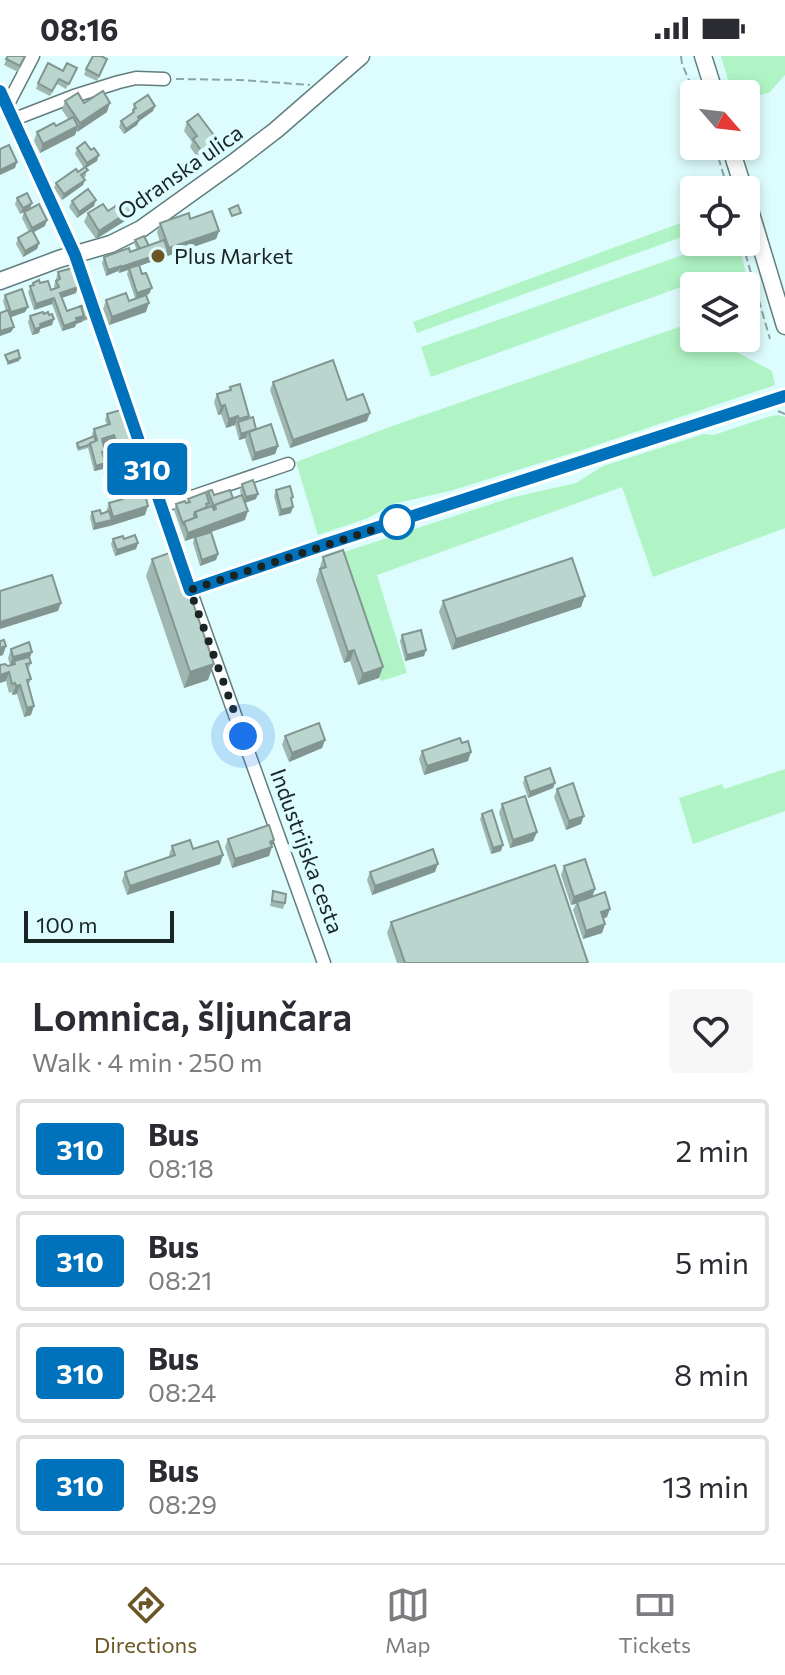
<!DOCTYPE html>
<meta charset="utf-8">
<style>
:root{--surface:#fff;--page:#f7f7f7;--text:#2b2b33;--muted:#7c7c81;--line:#e1e1e2;--accent:#6a5725}
body{margin:0;font-family:Commissioner,sans-serif;background:var(--page);color:var(--text);height:100vh;display:flex;flex-direction:column;font-size:30px;white-space:nowrap}
*{box-sizing:border-box;margin:0}
p{font-size:26px;color:var(--muted)}
.icon{flex:none;width:44px;height:44px;fill:none;stroke:currentColor;stroke-width:2;stroke-linecap:round;stroke-linejoin:round}
.map{position:relative;height:907px;overflow:hidden}
.panel{display:flex;flex-direction:column;background:var(--surface);flex:1}
.panel>*{flex:none}
.badge{padding:0 16px;border-radius:6px;font-size:28px;line-height:52px}
.needle{width:52px;rotate:118deg}
.tools{position:absolute;left:680px;top:24px;display:grid;gap:16px}
.tools a{display:grid;place-items:center;width:80px;height:80px;border-radius:8px;background:var(--surface);box-shadow:0 4px 12px #0003;font-size:40px}
.scale{position:absolute;left:24px;bottom:20px;width:150px;box-sizing:border-box;padding-left:8px;border:4px solid #192525;border-top:0;font-size:22px;line-height:28px;white-space:nowrap;color:#192525;-webkit-text-stroke:6px #ddfcfd;paint-order:stroke}
.you{position:absolute;width:40px;height:40px;margin:-20px;border:6px solid #fff;border-radius:50%;background:#1a73e8;box-shadow:0 0 0 12px #1a73e833}
.map>.badge{position:absolute;translate:-50% -50%;box-shadow:0 0 0 4px #fff}
.round{display:grid;place-items:center;flex:none;width:84px;height:84px;border-radius:8px;background:var(--page)}
.overview{display:flex;align-items:center;justify-content:space-between;height:136px;padding:0 32px}
h1{font-size:38px;font-weight:600;line-height:60px}
ul{padding:0;list-style:none}
li{display:flex;align-items:center;gap:24px;height:100px;margin:0 16px 12px;padding:0 16px;border:4px solid var(--line);border-radius:8px}
li div{flex:1}
li b{display:block;font-size:30px}
li em{font-style:normal}
li .badge{min-width:88px;font-weight:700;text-align:center}
.status{display:flex;justify-content:space-between;align-items:center;height:56px;padding:0 40px;background:var(--surface);direction:ltr}
.status svg{height:22px;fill:currentColor}
.tab-bar{display:flex;justify-content:space-around;align-items:center;height:112px;border-top:2px solid var(--line);background:var(--surface);font-size:22px;color:var(--muted)}
.tab-bar a{display:grid;justify-items:center;gap:4px}
.tab-bar .active{color:var(--accent)}
.map>svg:first-child{display:block}
.green{fill:#b0f4c5}
.lines{fill:none;stroke-linecap:round;stroke-linejoin:round}
.minor-casing{stroke:#617d7e;stroke-width:15}
.major-casing{stroke:#617d7e;stroke-width:19}
.path{stroke:#8da4a5;stroke-width:2;stroke-dasharray:8 4;stroke-linecap:butt}
.minor{stroke:#fff;stroke-width:12}
.major{stroke:#fff;stroke-width:16}
.wall{fill:#9fb7b0}
.shaded-wall{fill:#829590}
.building{fill:#b9d5cd;stroke:#829590;stroke-width:2}
.line-casing{stroke:#fff;stroke-width:18}
.line{stroke:#0072bc;stroke-width:12}
.walk{stroke:#192525;stroke-width:8;stroke-dasharray:0 14.4}
.poi-dot{fill:#6a5725;stroke:#ddfcfd;stroke-width:3}
.stop-dot{fill:#fff;stroke:#0072bc;stroke-width:4}
.labels{text-anchor:middle;stroke-width:8;stroke-linejoin:round;paint-order:stroke}
.street-label{font-size:22px;fill:#192525;stroke:#ddfcfd}
.poi-label{font-size:22px;fill:#192525;stroke:#ddfcfd;text-anchor:start}
</style>
<div class="status"><b>08:16</b><svg viewBox="0 0 49 12"><path d="M0 12V9h3v3zM5 12V6h3v6zM10 12V3h3v9zM15 12V0h3v12zM26 1h20v11H26zM47 4h2v5h-2z"/></svg></div>
<div class="map">
<svg width="785" height="907" viewBox="0 0 785 907">
<rect width="100%" height="100%" fill="#ddfcfd"/>
<g class="green">
<path d="M 721,0 L 785,0 L 785,19 L 769,37 L 748,41 L 746,44 L 746,38 L 732,38 Z"/>
<path d="M 694,162 L 694,186 L 738,186 L 758,264 L 746,257 L 746,230 L 701,230 L 695,226 L 431,321 L 421,291 L 694,195 L 687,179 L 417,277 L 413,266 Z"/>
<path d="M 685,269 L 694,274 L 694,282 L 710,282 L 772,315 L 775,329 L 582,394 L 450,435 L 393,448 L 368,462 L 318,479 L 296,406 L 395,369 Z"/>
<path d="M 778,359 L 785,361 L 785,472 L 653,521 L 622,431 L 377,519 L 407,617 L 381,625 L 338,498 L 510,442 L 576,427 L 603,410 L 704,378 L 714,379 L 771,360 Z"/>
<path d="M 785,713 L 785,755 L 693,788 L 679,742 L 722,728 L 724,733 Z"/>
</g>
<g class="lines">
<defs>
<g id="minor">
<path d="M 0,35 L 75,199 L 160,450 L 324,907"/>
<path d="M 7,50 L 33,0"/>
<path d="M 12,64 L 74,40 L 119,26 L 136,22 L 164,23"/>
<path d="M 160,450 L 186,443 L 288,408"/>
<path d="M 190,534 L 326,488 L 785,340"/>
</g>
<g id="major">
<path d="M 703,0 L 715,38"/>
<path d="M 730,90 L 744,134"/>
<path d="M 746,141 L 785,270"/>
<path d="M 0,225 L 59,203 L 111,188 L 141,173 L 233,107 L 276,74 L 361,0"/>
</g>
</defs>
<use href="#minor" class="minor-casing"/>
<use href="#major" class="major-casing"/>
<g class="path">
<path d="M 681,0 L 682,8 L 695,38"/>
<path d="M 176,23 L 241,24 L 310,29"/>
<path d="M 715,90 L 728,134"/>
<path d="M 742,186 L 770,283"/>
<path d="M 778,355 L 785,358"/>
</g>
<use href="#minor" class="minor"/>
<use href="#major" class="major"/>
</g>
<g class="wall">
<path d="M 8,0 L 26,0 L 18,16 L 4,9 Z"/>
<path d="M 107,3 L 97,25 L 84,19 L 86,13 Z"/>
<path d="M 77,12 L 66,33 L 57,28 L 50,40 L 36,33 L 38,27 L 63,15 Z"/>
<path d="M 65,45 L 84,47 L 107,56 L 77,76 L 76,75 L 75,79 L 40,97 L 34,85 L 37,76 L 56,70 L 69,64 L 62,54 Z"/>
<path d="M 134,48 L 153,55 L 139,65 L 137,69 L 124,78 L 119,71 L 121,65 L 132,57 Z"/>
<path d="M 187,66 L 219,86 L 216,94 L 200,105 L 190,91 L 192,86 L 184,75 Z"/>
<path d="M 77,92 L 97,105 L 86,112 L 86,120 L 84,122 L 83,129 L 62,144 L 54,132 L 56,127 L 84,112 L 75,98 Z"/>
<path d="M 17,142 L 32,147 L 30,152 L 20,158 L 15,148 Z"/>
<path d="M 72,145 L 94,150 L 77,162 L 69,151 Z"/>
<path d="M 24,156 L 45,170 L 34,176 L 39,187 L 37,193 L 23,201 L 16,188 L 18,182 L 29,176 L 22,162 Z"/>
<path d="M 88,157 L 128,163 L 96,183 L 84,166 Z"/>
<path d="M 190,163 L 219,175 L 216,183 L 139,210 L 149,238 L 146,239 L 146,256 L 109,269 L 103,253 L 106,244 L 129,245 L 135,242 L 127,218 L 128,214 L 119,217 L 118,215 L 106,220 L 102,207 L 104,201 L 137,194 L 134,187 L 135,184 L 149,190 L 160,186 L 157,176 L 160,167 Z"/>
<path d="M 58,216 L 76,237 L 62,242 L 67,255 L 89,263 L 76,268 L 75,271 L 62,275 L 52,248 L 34,254 L 28,236 L 33,227 L 40,227 L 51,234 L 55,233 L 54,230 Z"/>
<path d="M 5,239 L 28,251 L 25,256 L 10,261 L 14,271 L 11,276 L 0,280 L 0,257 L 6,255 L 3,245 Z"/>
<path d="M 30,260 L 52,269 L 40,273 L 39,277 L 32,279 L 28,266 Z"/>
<path d="M 273,326 L 367,365 L 290,392 L 270,334 Z"/>
<path d="M 230,331 L 249,360 L 248,363 L 256,373 L 278,390 L 275,398 L 252,405 L 245,384 L 246,382 L 239,384 L 235,369 L 226,372 L 221,358 L 218,359 L 214,346 L 217,338 L 228,335 Z"/>
<path d="M 107,358 L 136,417 L 105,426 L 103,417 L 105,412 L 123,408 L 122,403 L 114,406 L 109,389 L 110,385 L 103,388 L 105,395 L 103,400 L 103,413 L 94,415 L 88,392 L 78,395 L 76,390 L 77,387 L 93,381 L 92,378 L 94,373 L 107,369 L 105,364 Z"/>
<path d="M 242,428 L 256,443 L 245,447 L 245,464 L 211,476 L 218,498 L 216,504 L 200,510 L 193,487 L 194,482 L 185,485 L 174,454 L 176,448 L 187,447 L 188,443 L 206,439 L 208,435 L 214,439 L 233,442 L 241,439 L 240,434 Z"/>
<path d="M 276,434 L 292,445 L 291,457 L 279,460 L 274,440 Z"/>
<path d="M 122,437 L 129,439 L 145,459 L 93,474 L 90,461 L 92,456 L 101,458 L 106,456 L 109,447 L 119,444 Z"/>
<path d="M 113,483 L 124,483 L 138,487 L 136,493 L 115,500 L 111,488 Z"/>
<path d="M 323,501 L 379,622 L 358,629 L 350,605 L 344,607 L 316,524 Z"/>
<path d="M 152,503 L 208,624 L 184,632 L 146,520 Z"/>
<path d="M 443,545 L 581,551 L 452,594 L 439,556 Z"/>
<path d="M 402,579 L 426,594 L 424,600 L 405,605 L 400,585 Z"/>
<path d="M 11,593 L 30,601 L 31,607 L 28,614 L 31,623 L 28,630 L 31,659 L 24,661 L 17,638 L 12,639 L 12,636 L 9,637 L 6,625 L 8,610 L 10,609 L 8,602 Z"/>
<path d="M 285,680 L 325,684 L 322,692 L 289,706 L 282,689 Z"/>
<path d="M 422,695 L 468,705 L 424,719 L 419,703 Z"/>
<path d="M 525,721 L 555,727 L 553,732 L 528,742 L 523,727 Z"/>
<path d="M 557,733 L 581,768 L 566,774 L 554,741 Z"/>
<path d="M 502,748 L 537,776 L 533,785 L 510,792 L 499,757 Z"/>
<path d="M 482,758 L 501,795 L 491,798 L 480,763 Z"/>
<path d="M 228,783 L 274,784 L 269,800 L 232,812 L 225,791 Z"/>
<path d="M 172,790 L 193,793 L 220,808 L 127,839 L 122,825 L 125,816 L 170,801 L 169,799 Z"/>
<path d="M 564,810 L 593,841 L 607,861 L 603,863 L 605,868 L 602,877 L 583,883 L 573,854 L 576,848 L 571,849 L 561,819 Z"/>
<path d="M 370,816 L 435,816 L 372,839 L 367,824 Z"/>
<path d="M 273,835 L 285,847 L 283,853 L 270,850 Z"/>
<path d="M 391,866 L 588,907 L 397,907 L 387,877 Z"/>
</g>
<g class="shaded-wall">
<path d="M 110,47 L 107,56 L 77,76 L 80,67 Z"/>
<path d="M 155,50 L 153,55 L 139,65 L 137,69 L 124,78 L 126,73 L 138,61 Z"/>
<path d="M 78,70 L 75,79 L 40,97 L 43,88 Z"/>
<path d="M 219,86 L 216,94 L 200,105 L 203,97 Z"/>
<path d="M 99,99 L 97,105 L 84,113 L 87,107 Z"/>
<path d="M 17,106 L 15,112 L 0,119 L 0,114 Z"/>
<path d="M 85,124 L 83,129 L 62,144 L 64,138 Z"/>
<path d="M 96,144 L 94,150 L 77,162 L 79,156 Z"/>
<path d="M 32,147 L 30,152 L 20,158 L 23,152 Z"/>
<path d="M 131,154 L 128,163 L 96,183 L 99,175 Z"/>
<path d="M 47,164 L 45,170 L 30,178 L 32,172 Z"/>
<path d="M 219,175 L 216,183 L 119,217 L 121,211 L 168,195 L 169,192 Z"/>
<path d="M 39,187 L 37,193 L 23,201 L 25,195 Z"/>
<path d="M 121,210 L 118,215 L 106,220 L 108,214 Z"/>
<path d="M 78,231 L 76,237 L 58,243 L 60,237 Z"/>
<path d="M 152,232 L 149,238 L 135,243 L 137,237 Z"/>
<path d="M 54,242 L 52,248 L 34,254 L 36,248 Z"/>
<path d="M 149,247 L 146,256 L 109,269 L 112,261 Z"/>
<path d="M 28,251 L 25,256 L 9,262 L 11,256 Z"/>
<path d="M 84,260 L 82,266 L 76,268 L 75,271 L 62,275 L 64,270 L 76,262 Z"/>
<path d="M 54,263 L 52,269 L 40,273 L 39,277 L 32,279 L 35,273 L 40,268 Z"/>
<path d="M 14,271 L 11,276 L 0,280 L 0,275 Z"/>
<path d="M 20,302 L 19,305 L 7,309 L 8,306 Z"/>
<path d="M 225,349 L 221,358 L 218,359 L 221,350 Z"/>
<path d="M 370,357 L 367,365 L 290,392 L 293,384 Z"/>
<path d="M 238,360 L 235,369 L 226,372 L 229,363 Z"/>
<path d="M 248,376 L 246,382 L 239,384 L 241,378 Z"/>
<path d="M 114,379 L 112,385 L 111,383 L 110,385 L 99,389 L 102,383 Z"/>
<path d="M 278,390 L 275,398 L 252,405 L 255,397 Z"/>
<path d="M 124,398 L 122,403 L 114,406 L 116,400 Z"/>
<path d="M 105,407 L 103,413 L 94,415 L 96,410 Z"/>
<path d="M 138,411 L 136,417 L 105,426 L 108,420 Z"/>
<path d="M 258,438 L 256,443 L 244,447 L 246,441 Z"/>
<path d="M 148,450 L 145,459 L 110,470 L 113,461 Z"/>
<path d="M 293,451 L 291,457 L 279,460 L 281,454 Z"/>
<path d="M 248,455 L 245,464 L 185,485 L 188,477 Z"/>
<path d="M 112,464 L 110,470 L 93,474 L 95,468 Z"/>
<path d="M 138,487 L 136,493 L 115,500 L 117,494 Z"/>
<path d="M 218,498 L 216,504 L 200,510 L 202,504 Z"/>
<path d="M 585,540 L 581,551 L 452,594 L 456,583 Z"/>
<path d="M 61,547 L 58,555 L 0,573 L 0,566 Z"/>
<path d="M 6,590 L 3,599 L 0,600 L 0,592 Z"/>
<path d="M 354,594 L 350,605 L 344,607 L 348,596 Z"/>
<path d="M 426,594 L 424,600 L 405,605 L 407,599 Z"/>
<path d="M 32,596 L 29,604 L 14,605 L 13,608 L 10,609 L 13,601 Z"/>
<path d="M 214,608 L 208,624 L 184,632 L 190,616 Z"/>
<path d="M 383,611 L 379,622 L 358,629 L 363,618 Z"/>
<path d="M 9,616 L 6,625 L 0,627 L 0,619 Z"/>
<path d="M 20,629 L 17,638 L 12,639 L 16,630 Z"/>
<path d="M 34,650 L 31,659 L 24,661 L 27,652 Z"/>
<path d="M 325,684 L 322,692 L 289,706 L 292,697 Z"/>
<path d="M 471,696 L 468,705 L 424,719 L 427,710 Z"/>
<path d="M 555,727 L 553,732 L 528,742 L 530,736 Z"/>
<path d="M 584,760 L 581,768 L 566,774 L 569,765 Z"/>
<path d="M 537,776 L 533,785 L 510,792 L 513,784 Z"/>
<path d="M 274,784 L 269,800 L 232,812 L 235,803 Z"/>
<path d="M 503,789 L 501,795 L 491,798 L 493,792 Z"/>
<path d="M 223,799 L 220,808 L 127,839 L 130,830 Z"/>
<path d="M 438,808 L 435,816 L 372,839 L 375,830 Z"/>
<path d="M 595,833 L 592,842 L 571,849 L 574,841 Z"/>
<path d="M 610,853 L 607,861 L 598,864 L 601,856 Z"/>
<path d="M 605,868 L 602,877 L 583,883 L 586,875 Z"/>
</g>
<g class="building">
<path d="M 8,0 L 25,0 L 20,10 L 6,3 Z"/>
<path d="M 93,0 L 101,0 L 107,3 L 99,20 L 86,13 Z"/>
<path d="M 48,7 L 63,15 L 67,7 L 77,12 L 69,28 L 59,23 L 52,35 L 38,27 Z"/>
<path d="M 103,35 L 110,47 L 80,67 L 65,45 L 78,37 L 84,47 Z"/>
<path d="M 148,39 L 155,50 L 138,61 L 139,64 L 126,73 L 121,65 L 134,56 L 133,54 L 136,52 L 134,48 Z"/>
<path d="M 198,58 L 219,86 L 203,97 L 193,83 L 197,80 L 187,66 Z"/>
<path d="M 73,61 L 78,70 L 43,88 L 37,76 L 54,67 L 56,70 Z"/>
<path d="M 85,86 L 91,94 L 94,92 L 99,99 L 87,107 L 77,92 Z"/>
<path d="M 9,89 L 17,106 L 0,114 L 0,93 Z"/>
<path d="M 85,111 L 88,114 L 81,119 L 85,124 L 64,138 L 56,127 L 76,113 L 78,116 Z"/>
<path d="M 88,133 L 96,144 L 79,156 L 72,145 Z"/>
<path d="M 27,137 L 32,147 L 23,152 L 17,142 Z"/>
<path d="M 125,144 L 131,154 L 99,175 L 88,157 L 103,148 L 108,155 Z"/>
<path d="M 39,148 L 47,164 L 32,172 L 24,156 Z"/>
<path d="M 238,149 L 241,157 L 232,160 L 229,153 Z"/>
<path d="M 212,155 L 219,175 L 169,192 L 160,167 L 189,157 L 190,163 Z"/>
<path d="M 32,174 L 39,187 L 25,195 L 18,182 Z"/>
<path d="M 144,180 L 149,190 L 140,193 L 135,184 Z"/>
<path d="M 164,184 L 168,195 L 121,211 L 121,210 L 108,214 L 104,201 L 129,192 L 130,196 Z"/>
<path d="M 139,209 L 142,218 L 146,217 L 152,232 L 137,237 L 129,212 Z"/>
<path d="M 72,212 L 78,231 L 60,237 L 67,255 L 81,250 L 84,260 L 76,262 L 77,265 L 64,270 L 54,242 L 36,248 L 30,230 L 34,229 L 33,227 L 39,224 L 40,227 L 48,225 L 51,234 L 59,231 L 56,225 L 60,223 L 58,216 Z"/>
<path d="M 22,233 L 28,251 L 11,256 L 5,239 Z"/>
<path d="M 126,237 L 129,245 L 146,239 L 149,247 L 112,261 L 106,244 Z"/>
<path d="M 86,249 L 90,260 L 83,263 L 84,260 L 81,250 L 79,251 Z"/>
<path d="M 8,254 L 14,271 L 0,275 L 0,257 Z"/>
<path d="M 43,256 L 44,258 L 48,256 L 49,259 L 52,258 L 54,263 L 40,268 L 41,271 L 35,273 L 30,260 Z"/>
<path d="M 18,294 L 20,302 L 8,306 L 5,299 Z"/>
<path d="M 333,304 L 347,344 L 363,338 L 370,357 L 293,384 L 273,326 Z"/>
<path d="M 240,328 L 249,360 L 239,363 L 238,360 L 229,363 L 225,349 L 221,350 L 217,338 L 231,334 L 230,331 Z"/>
<path d="M 121,354 L 138,411 L 108,420 L 105,412 L 127,407 L 124,398 L 116,400 L 111,383 L 115,382 L 114,379 L 102,383 L 105,395 L 102,396 L 105,407 L 96,410 L 90,387 L 97,384 L 94,373 L 110,368 L 107,358 Z"/>
<path d="M 253,361 L 256,373 L 241,378 L 238,366 Z"/>
<path d="M 271,368 L 278,390 L 255,397 L 249,376 Z"/>
<path d="M 94,380 L 96,385 L 90,387 L 89,389 L 79,392 L 77,387 Z"/>
<path d="M 253,424 L 258,438 L 246,441 L 242,428 Z"/>
<path d="M 290,430 L 293,441 L 291,442 L 293,451 L 281,454 L 276,434 Z"/>
<path d="M 212,434 L 214,439 L 230,434 L 233,442 L 215,449 L 214,451 L 208,435 Z"/>
<path d="M 128,435 L 129,439 L 144,435 L 148,450 L 113,461 L 109,447 L 123,443 L 122,437 Z"/>
<path d="M 206,436 L 209,447 L 206,448 L 207,451 L 195,456 L 194,459 L 195,462 L 184,466 L 183,468 L 176,448 L 185,445 L 186,447 L 190,446 L 188,443 Z"/>
<path d="M 242,439 L 248,455 L 188,477 L 184,466 L 197,461 L 195,456 L 212,450 L 214,454 L 216,453 L 215,449 Z"/>
<path d="M 100,454 L 101,458 L 109,455 L 112,464 L 95,468 L 92,456 Z"/>
<path d="M 211,476 L 218,498 L 202,504 L 195,481 Z"/>
<path d="M 135,479 L 138,487 L 117,494 L 113,483 L 123,480 L 124,483 Z"/>
<path d="M 343,494 L 383,611 L 363,618 L 354,594 L 348,596 L 320,513 L 326,511 L 323,501 Z"/>
<path d="M 175,495 L 214,608 L 190,616 L 152,503 Z"/>
<path d="M 572,502 L 585,540 L 456,583 L 443,545 Z"/>
<path d="M 52,519 L 61,547 L 0,566 L 0,535 Z"/>
<path d="M 421,574 L 426,594 L 407,599 L 402,579 Z"/>
<path d="M 4,584 L 6,590 L 0,592 L 0,585 Z"/>
<path d="M 29,586 L 32,596 L 13,601 L 11,593 Z"/>
<path d="M 29,601 L 31,607 L 26,608 L 31,623 L 27,624 L 34,650 L 27,652 L 20,629 L 16,630 L 15,627 L 12,628 L 9,616 L 0,619 L 0,609 L 5,608 L 8,610 L 15,608 L 14,605 Z"/>
<path d="M 319,667 L 325,684 L 292,697 L 285,680 Z"/>
<path d="M 460,682 L 462,687 L 468,685 L 471,696 L 427,710 L 422,695 Z"/>
<path d="M 550,712 L 555,727 L 530,736 L 525,721 Z"/>
<path d="M 573,727 L 584,760 L 569,765 L 557,733 Z"/>
<path d="M 525,740 L 537,776 L 513,784 L 502,748 Z"/>
<path d="M 492,754 L 503,789 L 493,792 L 482,758 Z"/>
<path d="M 269,769 L 274,784 L 270,786 L 272,791 L 235,803 L 228,783 Z"/>
<path d="M 190,784 L 193,793 L 218,785 L 223,799 L 130,830 L 125,816 L 175,799 L 172,790 Z"/>
<path d="M 433,793 L 438,808 L 375,830 L 370,816 Z"/>
<path d="M 585,803 L 595,833 L 574,841 L 564,810 Z"/>
<path d="M 555,809 L 588,907 L 405,907 L 391,866 Z"/>
<path d="M 273,835 L 286,838 L 285,847 L 272,845 Z"/>
<path d="M 605,836 L 610,853 L 601,856 L 605,868 L 586,875 L 577,846 Z"/>
</g>
<g class="lines">
<defs>
<path id="line" d="M 0,35 L 75,199 L 190,534 L 326,488 L 785,340"/>
</defs>
<use href="#line" class="line-casing"/>
<use href="#line" class="line"/>
<path class="walk" d="M 243,680 L 190,534 L 397,466"/>
</g>
<circle class="poi-dot" cx="158" cy="200" r="8"/>
<circle class="stop-dot" cx="397" cy="466" r="16"/>
<g class="labels">
<g class="street-label">
<text transform="translate(180 116) rotate(-35)" y="8">Odranska ulica</text>
<text transform="translate(307 795) rotate(70)" y="8">Industrijska cesta</text>
</g>
<g class="poi-label">
<text x="174" y="208">Plus Market</text>
</g>
</g>
</svg>
<div class="tools">
<a><svg class="needle" viewBox="-14 -14 28 28"><path d="M0-13l5 13h-10z" fill="#e53935"/><path d="M0 13l5-13h-10z" fill="#7c7c81"/></svg></a>
<a><svg class="icon" aria-label="locate" viewBox="0 0 24 24"><circle cx="12" cy="12" r="6"/><path d="M12 2v4M12 18v4M2 12h4M18 12h4"/></svg></a>
<a><svg class="icon" aria-label="layers" viewBox="0 0 24 24"><path d="M12 4l9 5-9 5-9-5zM3 14l9 5 9-5"/></svg></a>
</div>
<div class="scale">100 m</div>
<div class="you" style="left:243px;top:680px"></div>
<b class="badge" style="left:147px;top:413px;background:#0072bc;color:#fff">310</b>
</div>
<section class="panel">
<div class="overview"><div><h1>Lomnica, šljunčara</h1><p>Walk · 4 min · 250 m</p></div><a class="round"><svg class="icon" aria-label="heart" viewBox="0 0 24 24"><path d="M12 20l-8-8c-3-5 5-10 8-4 3-6 11-1 8 4z"/></svg></a></div>
<ul>
<li><span class="badge" style="background:#0072bc;color:#fff">310</span><div><b>Bus</b><p>08:18</p></div><em>2 min</em></li>
<li><span class="badge" style="background:#0072bc;color:#fff">310</span><div><b>Bus</b><p>08:21</p></div><em>5 min</em></li>
<li><span class="badge" style="background:#0072bc;color:#fff">310</span><div><b>Bus</b><p>08:24</p></div><em>8 min</em></li>
<li><span class="badge" style="background:#0072bc;color:#fff">310</span><div><b>Bus</b><p>08:29</p></div><em>13 min</em></li>
</ul>
</section>
<nav class="tab-bar">
<a class="active"><svg class="icon" aria-label="directions" viewBox="0 0 24 24"><path d="M12 3l9 9-9 9-9-9zM9 14v-3h6M13 9l2 2-2 2"/></svg>Directions</a>
<a><svg class="icon" aria-label="map" viewBox="0 0 24 24"><path d="M3 6l6-2 6 2 6-2v14l-6 2-6-2-6 2zM9 4v14M15 6v14"/></svg>Map</a>
<a><svg class="icon" aria-label="tickets" viewBox="0 0 24 24"><path d="M3 7h18v10H3zM15 7v10"/></svg>Tickets</a>
</nav>
